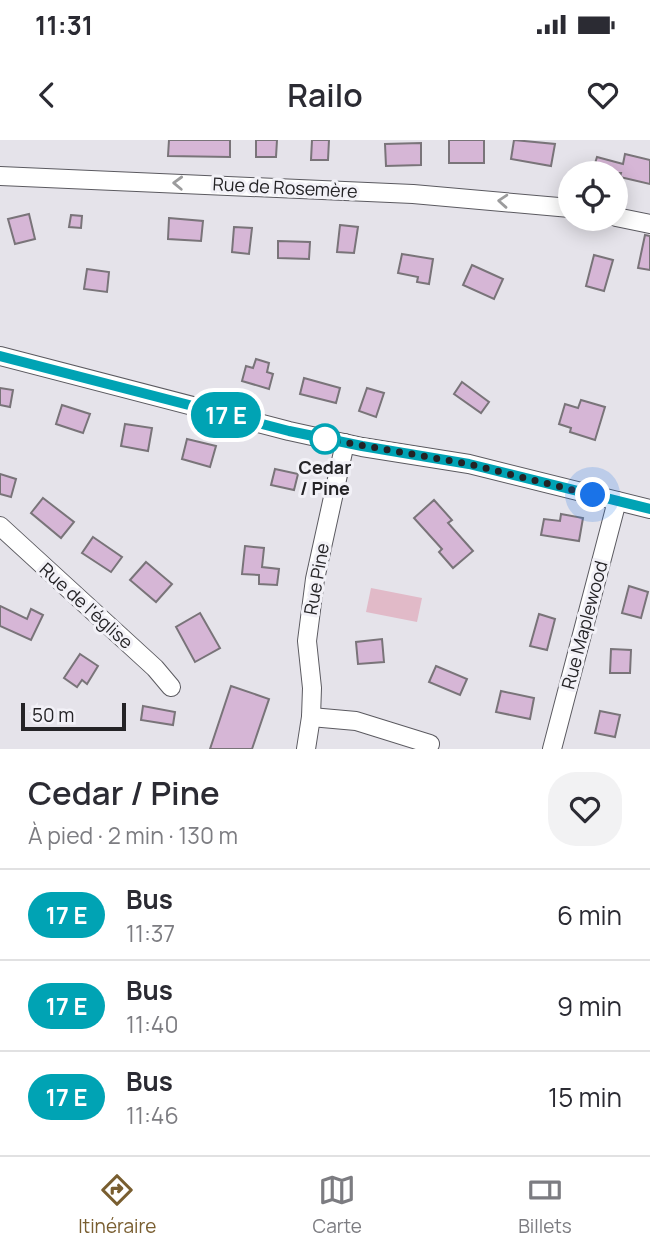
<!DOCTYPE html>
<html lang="fr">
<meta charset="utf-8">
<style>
:root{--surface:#fff;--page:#f2f2f3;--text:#2b2b33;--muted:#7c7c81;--line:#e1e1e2;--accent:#795e30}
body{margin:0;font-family:Manrope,sans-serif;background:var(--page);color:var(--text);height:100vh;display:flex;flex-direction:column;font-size:26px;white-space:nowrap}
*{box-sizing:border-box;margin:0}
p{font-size:23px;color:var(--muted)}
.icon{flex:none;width:38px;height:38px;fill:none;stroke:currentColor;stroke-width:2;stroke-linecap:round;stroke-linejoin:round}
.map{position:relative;height:609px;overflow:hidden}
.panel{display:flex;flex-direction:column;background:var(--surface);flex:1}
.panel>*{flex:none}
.badge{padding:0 14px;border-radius:23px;font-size:24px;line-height:46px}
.fabs{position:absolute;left:558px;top:21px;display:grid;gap:14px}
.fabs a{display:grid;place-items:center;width:70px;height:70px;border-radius:50%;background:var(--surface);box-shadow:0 4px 18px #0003;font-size:35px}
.scale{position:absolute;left:21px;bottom:18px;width:105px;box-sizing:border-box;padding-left:7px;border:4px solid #242326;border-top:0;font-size:19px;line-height:24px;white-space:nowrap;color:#242326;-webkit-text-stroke:5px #f2f1f7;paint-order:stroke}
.you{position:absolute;width:35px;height:35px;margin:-18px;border:5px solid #fff;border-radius:50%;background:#1a73e8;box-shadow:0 0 0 10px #1a73e833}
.map>.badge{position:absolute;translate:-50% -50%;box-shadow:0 0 0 4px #fff}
.round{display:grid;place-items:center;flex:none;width:74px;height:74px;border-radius:28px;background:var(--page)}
.summary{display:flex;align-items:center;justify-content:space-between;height:119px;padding:0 28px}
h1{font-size:33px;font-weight:600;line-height:52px}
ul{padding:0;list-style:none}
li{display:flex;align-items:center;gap:21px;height:91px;padding:0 28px;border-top:2px solid var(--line)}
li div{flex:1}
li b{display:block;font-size:26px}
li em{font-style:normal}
li .badge{min-width:77px;font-weight:700;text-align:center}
.status{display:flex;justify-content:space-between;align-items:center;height:49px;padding:0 35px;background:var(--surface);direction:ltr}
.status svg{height:19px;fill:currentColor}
header{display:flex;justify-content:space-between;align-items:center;height:91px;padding:0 28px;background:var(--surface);font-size:32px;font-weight:600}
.dock{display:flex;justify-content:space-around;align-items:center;height:98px;border-top:2px solid var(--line);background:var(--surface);font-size:19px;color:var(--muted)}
.dock a{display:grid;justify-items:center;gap:4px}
.dock .selected{color:var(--accent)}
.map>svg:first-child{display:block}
.pitch{fill:#e1bac8}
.building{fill:#d6b6d6;stroke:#797479;stroke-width:2}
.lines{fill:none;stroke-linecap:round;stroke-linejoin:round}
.minor-casing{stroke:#5b5a60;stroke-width:20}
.minor{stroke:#fff;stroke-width:18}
.oneway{stroke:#9c9c9d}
.line-casing{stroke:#fff;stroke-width:16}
.line{stroke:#00a3b4;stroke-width:10}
.walk{stroke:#242326;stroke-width:7;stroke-dasharray:0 12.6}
.stop-dot{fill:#fff;stroke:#00a3b4;stroke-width:3.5}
.labels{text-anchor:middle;stroke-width:6;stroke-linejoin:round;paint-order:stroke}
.street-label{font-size:18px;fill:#242326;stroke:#f2f1f7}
.stop-label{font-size:18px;font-weight:bold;fill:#242326;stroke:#f2f1f7}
</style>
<div class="status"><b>11:31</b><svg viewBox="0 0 49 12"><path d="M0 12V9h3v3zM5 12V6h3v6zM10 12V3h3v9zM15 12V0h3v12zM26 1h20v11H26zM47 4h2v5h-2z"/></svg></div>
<header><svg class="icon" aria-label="back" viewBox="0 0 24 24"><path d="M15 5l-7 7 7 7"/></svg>Railo<svg class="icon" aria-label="heart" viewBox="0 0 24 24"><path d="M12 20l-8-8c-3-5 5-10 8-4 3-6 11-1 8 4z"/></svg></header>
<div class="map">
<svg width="650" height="609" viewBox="0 0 650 609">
<rect width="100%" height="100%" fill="#e5e3ea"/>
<path class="pitch" d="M 371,448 L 422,458 L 417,482 L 366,472 Z"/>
<g class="building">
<path d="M 169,0 L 230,0 L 230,17 L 168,16 Z"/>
<path d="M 256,0 L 277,0 L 276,17 L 256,17 Z"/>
<path d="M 312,0 L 329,0 L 328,20 L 311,20 Z"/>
<rect x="449" y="0" width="35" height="23"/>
<path d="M 514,0 L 555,4 L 551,26 L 511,19 Z"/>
<path d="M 421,3 L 421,25 L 386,26 L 385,4 Z"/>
<path d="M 625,14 L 650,20 L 650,44 L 620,37 L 621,33 L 592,33 L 597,17 L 623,24 Z"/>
<path d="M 29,74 L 35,99 L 15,104 L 8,79 Z"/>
<path d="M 71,75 L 82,76 L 81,88 L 69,87 Z"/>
<path d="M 169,78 L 203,81 L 201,101 L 168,99 Z"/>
<path d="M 340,85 L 358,87 L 354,113 L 337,112 Z"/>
<path d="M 234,87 L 252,88 L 249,114 L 232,112 Z"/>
<path d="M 645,95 L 650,96 L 650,130 L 638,128 Z"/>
<path d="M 278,101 L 310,102 L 309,119 L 278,118 Z"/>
<path d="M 402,114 L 433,119 L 429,144 L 417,142 L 418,137 L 398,133 Z"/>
<path d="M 594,115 L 613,120 L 604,151 L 586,146 Z"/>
<path d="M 472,125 L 503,139 L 494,159 L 463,145 Z"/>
<path d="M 87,129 L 109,132 L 107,152 L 84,149 Z"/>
<path d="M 256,219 L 269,223 L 267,232 L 273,234 L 269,249 L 242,241 L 246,226 L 253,228 Z"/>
<path d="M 304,238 L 340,248 L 336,263 L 300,254 Z"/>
<path d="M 462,242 L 489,262 L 481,273 L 454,254 Z"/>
<path d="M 0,248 L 13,250 L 10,267 L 0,265 Z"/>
<path d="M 367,248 L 384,253 L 376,277 L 359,271 Z"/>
<path d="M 581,260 L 605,267 L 595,300 L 570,292 L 571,288 L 559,284 L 565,264 L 578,268 Z"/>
<path d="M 62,265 L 90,274 L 83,293 L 56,284 Z"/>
<path d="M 125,284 L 152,288 L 148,311 L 121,306 Z"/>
<path d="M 187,299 L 216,306 L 210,327 L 182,319 Z"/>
<path d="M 275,329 L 298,334 L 294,350 L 271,345 Z"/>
<path d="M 0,334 L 16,339 L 11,357 L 0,354 Z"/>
<path d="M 43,358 L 74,382 L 61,398 L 31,373 Z"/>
<path d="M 434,360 L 452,380 L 448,383 L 473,411 L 453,428 L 439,412 L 442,409 L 414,378 Z"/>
<path d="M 561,374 L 583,378 L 579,401 L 541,395 L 544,379 L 560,381 Z"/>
<path d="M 93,397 L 122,417 L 111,432 L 82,413 Z"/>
<path d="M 245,406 L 264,408 L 262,427 L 279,429 L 277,445 L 259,444 L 259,435 L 242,434 Z"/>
<path d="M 146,422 L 172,444 L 156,462 L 130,440 Z"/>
<path d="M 629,446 L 648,452 L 641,478 L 622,473 Z"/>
<path d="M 0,466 L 27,479 L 31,469 L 43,475 L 31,500 L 0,486 Z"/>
<path d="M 200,473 L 220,508 L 195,522 L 176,487 Z"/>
<path d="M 539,474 L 555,479 L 547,510 L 530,506 Z"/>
<path d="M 382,499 L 384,522 L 358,524 L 356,502 Z"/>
<path d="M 611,509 L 631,510 L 630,533 L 610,533 Z"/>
<path d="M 80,514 L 98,526 L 87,544 L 82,540 L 77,547 L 64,538 Z"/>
<path d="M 436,526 L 467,539 L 460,555 L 429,542 Z"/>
<path d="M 231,546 L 269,559 L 252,609 L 210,609 Z"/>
<path d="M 501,551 L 534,558 L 530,579 L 496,572 Z"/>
<path d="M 143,566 L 175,572 L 173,585 L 141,580 Z"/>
<path d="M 600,571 L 620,575 L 615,597 L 595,593 Z"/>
</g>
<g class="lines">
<defs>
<g id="minor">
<path d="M 0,36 L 413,54 L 570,68"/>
<path d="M 616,77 L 650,84"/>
<path d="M 0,216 L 289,291 L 362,307 L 469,324 L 650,369"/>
<path d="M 0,386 L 155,528 L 171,547"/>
<path d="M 311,577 L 356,581 L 430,604"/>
<path d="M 306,609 L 311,577 L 312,548 L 307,501 L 315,439 L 345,303"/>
<path d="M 552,609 L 617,361"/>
</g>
</defs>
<use href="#minor" class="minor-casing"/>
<use href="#minor" class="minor"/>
</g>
<defs><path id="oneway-chevron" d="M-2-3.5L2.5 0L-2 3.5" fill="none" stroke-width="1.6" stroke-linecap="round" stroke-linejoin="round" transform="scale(1.75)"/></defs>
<g class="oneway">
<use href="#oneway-chevron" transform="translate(178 43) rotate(-178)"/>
<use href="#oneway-chevron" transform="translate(503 61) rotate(-176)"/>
</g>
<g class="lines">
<defs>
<path id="line" d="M 0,216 L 289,291 L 362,306 L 469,324 L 650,369"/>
</defs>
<use href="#line" class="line-casing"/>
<use href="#line" class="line"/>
<path class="walk" d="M 325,299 L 469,324 L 593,355"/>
</g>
<circle class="stop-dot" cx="325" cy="299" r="14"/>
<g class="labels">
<g class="street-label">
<text transform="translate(285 48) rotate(3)" y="6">Rue de Rosemère</text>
<text transform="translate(317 439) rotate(-80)" y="6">Rue Pine</text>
<text transform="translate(86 466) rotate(42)" y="6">Rue de l'église</text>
<text transform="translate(585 485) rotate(-75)" y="6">Rue Maplewood</text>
</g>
<g class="stop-label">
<text x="325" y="334">Cedar<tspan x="325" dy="21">/ Pine</tspan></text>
</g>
</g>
</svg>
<div class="fabs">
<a><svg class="icon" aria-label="locate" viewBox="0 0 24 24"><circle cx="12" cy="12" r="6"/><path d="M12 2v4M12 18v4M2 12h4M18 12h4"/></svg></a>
</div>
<div class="scale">50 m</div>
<div class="you" style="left:593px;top:355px"></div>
<b class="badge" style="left:226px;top:275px;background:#00a3b4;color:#fff">17 E</b>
</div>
<section class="panel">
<div class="summary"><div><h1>Cedar / Pine</h1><p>À pied · 2 min · 130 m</p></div><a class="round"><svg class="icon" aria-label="heart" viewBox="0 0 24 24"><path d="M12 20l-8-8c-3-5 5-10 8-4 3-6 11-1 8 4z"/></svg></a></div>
<ul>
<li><span class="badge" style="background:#00a3b4;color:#fff">17 E</span><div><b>Bus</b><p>11:37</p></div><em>6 min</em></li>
<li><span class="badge" style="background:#00a3b4;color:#fff">17 E</span><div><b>Bus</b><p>11:40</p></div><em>9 min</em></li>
<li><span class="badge" style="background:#00a3b4;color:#fff">17 E</span><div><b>Bus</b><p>11:46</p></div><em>15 min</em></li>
</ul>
</section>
<nav class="dock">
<a class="selected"><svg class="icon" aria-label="directions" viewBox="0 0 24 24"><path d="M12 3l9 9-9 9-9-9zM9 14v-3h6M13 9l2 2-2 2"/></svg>Itinéraire</a>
<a><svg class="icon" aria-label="map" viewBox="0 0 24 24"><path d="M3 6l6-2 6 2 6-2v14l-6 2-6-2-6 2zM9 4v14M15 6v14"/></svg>Carte</a>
<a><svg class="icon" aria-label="tickets" viewBox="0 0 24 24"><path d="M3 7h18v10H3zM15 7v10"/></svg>Billets</a>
</nav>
